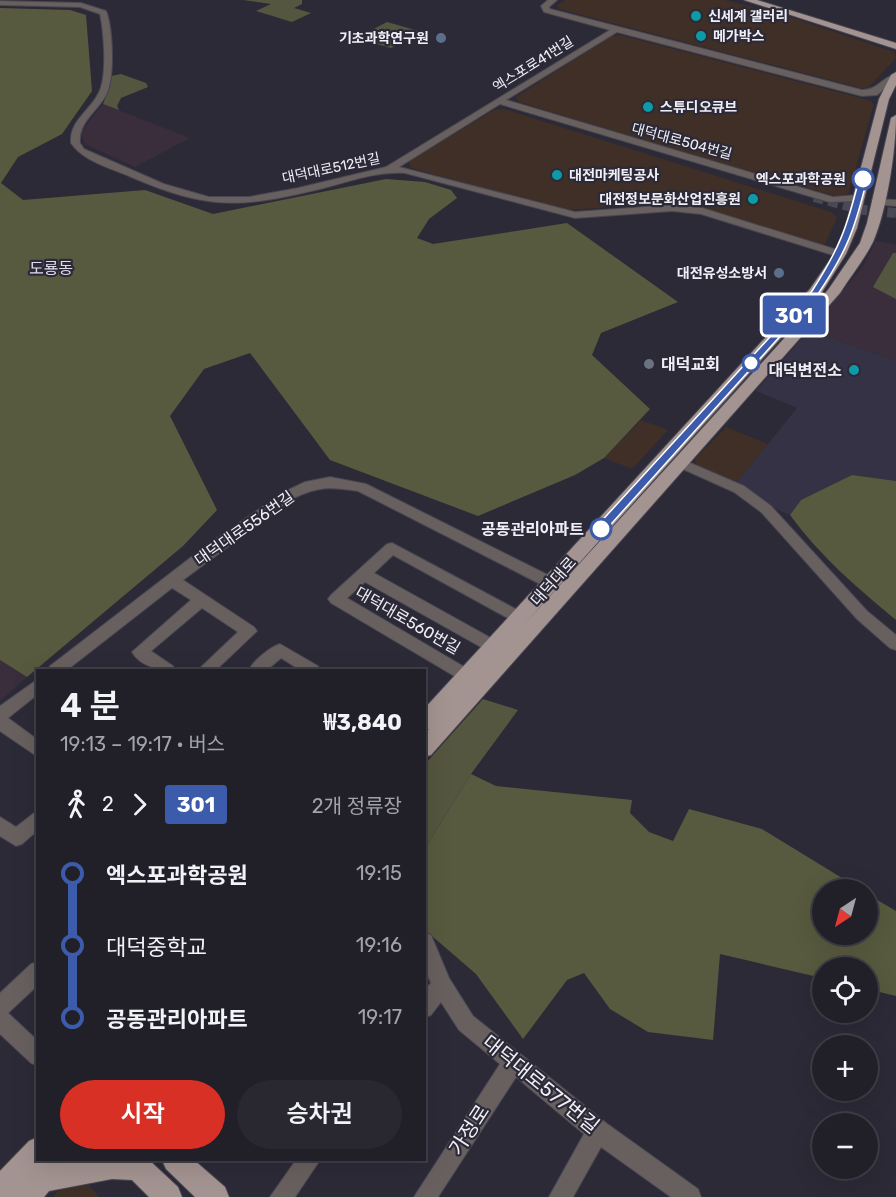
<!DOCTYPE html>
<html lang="ko">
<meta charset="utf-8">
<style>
:root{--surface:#212029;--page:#292831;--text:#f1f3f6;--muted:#a2a3a8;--line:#3e3e46;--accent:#d93025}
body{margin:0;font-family:Rubik,"Noto Sans KR",sans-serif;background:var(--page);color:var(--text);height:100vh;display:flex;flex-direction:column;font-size:22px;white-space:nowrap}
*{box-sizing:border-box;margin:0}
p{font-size:20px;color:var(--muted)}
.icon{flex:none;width:33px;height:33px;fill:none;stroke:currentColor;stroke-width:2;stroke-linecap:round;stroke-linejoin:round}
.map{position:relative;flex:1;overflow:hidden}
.side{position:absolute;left:36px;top:669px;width:390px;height:492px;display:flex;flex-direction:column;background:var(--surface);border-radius:0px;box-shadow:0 6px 24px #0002,0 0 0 2px var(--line)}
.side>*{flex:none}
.badge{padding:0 12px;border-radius:4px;font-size:21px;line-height:39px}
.needle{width:39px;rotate:216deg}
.controls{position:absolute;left:812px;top:879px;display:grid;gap:12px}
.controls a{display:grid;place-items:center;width:66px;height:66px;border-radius:50%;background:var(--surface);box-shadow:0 6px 24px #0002,0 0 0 2px var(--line);font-size:30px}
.map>.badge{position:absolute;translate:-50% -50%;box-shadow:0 0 0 3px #fff}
.legs{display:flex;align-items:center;gap:9px;height:66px;padding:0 24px;font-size:20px}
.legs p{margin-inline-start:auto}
.overview{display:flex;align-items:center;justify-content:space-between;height:102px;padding:0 24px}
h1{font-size:33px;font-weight:600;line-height:45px}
.action{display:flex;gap:12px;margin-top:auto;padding:12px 24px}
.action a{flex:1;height:69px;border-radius:36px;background:var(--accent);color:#fff;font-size:24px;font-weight:600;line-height:69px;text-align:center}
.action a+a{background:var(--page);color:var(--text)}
ul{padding:0 24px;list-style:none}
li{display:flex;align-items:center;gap:21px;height:72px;font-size:22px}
li i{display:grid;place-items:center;width:9px;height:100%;margin:0 8px;background:currentColor}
li i::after{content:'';width:15px;height:15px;margin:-8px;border:4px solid;border-radius:50%;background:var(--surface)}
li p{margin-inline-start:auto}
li:first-child i{background:linear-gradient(#0000 50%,currentColor 0)}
li:last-child i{background:linear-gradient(currentColor 50%,#0000 0)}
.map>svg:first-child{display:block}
.commercial{fill:#402f26}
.built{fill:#353245}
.education{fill:#3a2e3d}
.green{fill:#55563f}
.forest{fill:#585a3f}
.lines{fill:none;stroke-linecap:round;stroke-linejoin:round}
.minor-tunnel{stroke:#494854;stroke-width:10;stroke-dasharray:10 5;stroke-linecap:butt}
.minor-casing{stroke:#474652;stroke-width:2}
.major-casing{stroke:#474652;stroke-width:2}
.minor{fill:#68605f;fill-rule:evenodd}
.major{fill:#a49491;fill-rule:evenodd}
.line-1{fill:#3d5bab;stroke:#fff;stroke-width:1.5}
.culture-dot{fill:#0f9aa8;stroke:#2c2a37;stroke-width:2}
.service-dot{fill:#5c6f8a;stroke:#2c2a37;stroke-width:2}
.stop-1-dot{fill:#fff;stroke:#3d5bab;stroke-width:3}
.worship-dot{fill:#6b7280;stroke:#2c2a37;stroke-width:2}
.labels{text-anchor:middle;stroke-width:4.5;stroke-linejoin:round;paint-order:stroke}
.far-poi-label{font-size:14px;font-weight:bold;fill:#f0eff8;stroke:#2c2a37;text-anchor:start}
.far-street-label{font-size:14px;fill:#f0eff8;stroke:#2c2a37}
.far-stop-label{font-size:14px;font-weight:bold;fill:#f0eff8;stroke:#2c2a37;text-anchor:end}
.far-quarter-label{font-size:16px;fill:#dfdcee;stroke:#2c2a37}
.poi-label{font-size:16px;font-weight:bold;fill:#f0eff8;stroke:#2c2a37;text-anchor:start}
.street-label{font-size:16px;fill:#f0eff8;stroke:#2c2a37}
.stop-label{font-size:16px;font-weight:bold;fill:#f0eff8;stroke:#2c2a37;text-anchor:end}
.near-street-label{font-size:20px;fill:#f0eff8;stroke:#2c2a37}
</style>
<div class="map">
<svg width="896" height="1197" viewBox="0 0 896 1197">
<rect width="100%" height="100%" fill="#2c2a37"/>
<g class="commercial">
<path d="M 566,0 L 726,0 L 796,19 L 894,52 L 896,58 L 868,88 L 861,88 L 559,9 L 557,5 Z"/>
<path d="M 620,35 L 868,100 L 874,104 L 848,194 L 837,196 L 741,170 L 519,102 L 516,97 L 611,36 Z"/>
<path d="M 504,109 L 831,212 L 837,218 L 824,246 L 815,246 L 690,205 L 660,204 L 565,210 L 411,168 L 409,161 L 494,110 Z"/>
<path d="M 641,420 L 668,430 L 632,469 L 604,458 Z"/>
<path d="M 726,427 L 768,444 L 737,482 L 697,465 L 695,459 Z"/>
<path d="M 89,1185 L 99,1197 L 53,1197 L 61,1188 Z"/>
</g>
<path class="built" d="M 809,330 L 896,361 L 896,481 L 852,475 L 801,500 L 790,515 L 769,506 L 737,482 L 797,408 L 756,391 Z"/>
<g class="education">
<path d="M 103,104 L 190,138 L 135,167 L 85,144 L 81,132 Z"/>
<path d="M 876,241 L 896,245 L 896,361 L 809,330 L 862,268 Z"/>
<path d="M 0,660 L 27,677 L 0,701 Z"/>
</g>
<g class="green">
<path d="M 243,0 L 302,0 L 302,4 L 294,8 L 311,13 L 292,22 L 256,11 L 271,4 Z"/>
<path d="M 387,22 L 422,32 L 391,48 L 356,38 Z"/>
<path d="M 121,74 L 146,83 L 148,87 L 121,98 L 117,106 L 119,110 L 103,104 L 109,89 L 111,76 Z"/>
<path d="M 893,253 L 896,253 L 896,299 L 873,287 Z"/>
<path d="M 483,699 L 518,710 L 471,774 L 425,848 L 425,764 Z"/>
</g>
<g class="forest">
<path d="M 0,8 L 70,10 L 86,15 L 92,91 L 62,134 L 18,157 L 1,183 L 23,200 L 145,190 L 213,214 L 386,179 L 425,182 L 451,190 L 457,198 L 429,219 L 417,238 L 433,244 L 567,223 L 678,302 L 601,333 L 592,355 L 650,409 L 604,458 L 575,475 L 478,516 L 330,460 L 250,353 L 204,369 L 170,416 L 217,510 L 183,546 L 27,677 L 0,660 Z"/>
<path d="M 852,475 L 896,481 L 896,620 C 857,588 820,556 790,515 L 801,500 Z"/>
<path d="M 471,774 L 496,786 L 632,800 L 630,813 L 649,832 L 673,841 L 689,809 L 762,829 L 860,889 L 822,890 L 822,934 L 867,934 L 867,894 L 896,911 L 896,996 L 867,989 L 867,968 L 822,968 L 822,978 L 720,954 L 713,1040 L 648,1032 L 610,1009 L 584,973 L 567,980 L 523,1039 L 476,974 L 425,930 L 425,848 Z"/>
</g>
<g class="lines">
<path class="minor-tunnel" d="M 814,197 L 864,210 L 896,213"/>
<defs>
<g id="minor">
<path d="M 548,0 L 557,0 L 549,7 L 550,9 L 862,90 C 879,90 882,76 896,75 L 896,80 L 877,95 L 862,96 L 617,32 L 506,100 L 833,197 L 858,195 L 863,198 L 858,201 L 829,202 L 500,104 L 399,167 L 575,212 L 672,205 L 702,208 L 844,252 L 844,256 L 836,256 L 701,214 L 672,211 L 575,218 L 405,173 C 377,171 351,181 324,188 C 242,208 209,211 129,176 C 110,168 83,161 71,143 C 69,120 92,110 100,90 C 107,73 104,33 100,14 L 80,7 L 0,5 L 0,1 L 81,3 L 106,11 C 113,28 115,79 106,95 C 97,112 78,122 80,143 L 84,149 L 164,184 L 209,197 L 249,197 L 298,188 L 386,167 L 610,30 L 544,12 L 541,6 Z"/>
<path d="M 876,199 L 896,200 L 896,206 L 872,204 L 872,200 Z"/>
<path d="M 681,459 L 744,486 L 771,506 L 867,611 L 896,635 L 896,650 L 890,648 L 857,619 L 761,512 L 734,492 L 676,466 L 674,463 L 676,460 Z"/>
<path d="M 330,477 L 366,484 L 556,579 L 558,583 L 556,587 L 546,587 L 358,491 C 330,487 319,486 294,498 L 183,580 L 254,627 L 257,631 L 216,670 L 198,670 L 238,632 L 202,608 L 151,651 L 173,666 L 175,670 C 158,670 141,667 132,652 L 191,600 L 172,588 L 67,670 L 48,670 L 50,666 L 207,545 L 284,492 L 305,482 Z"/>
<path d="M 392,543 L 525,614 L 528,618 L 525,622 L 515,622 L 393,555 L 374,573 L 500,643 L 502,647 L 500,651 L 488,651 L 365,582 L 347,598 L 473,672 L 475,676 L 473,680 L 461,680 L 331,603 L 328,599 L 331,595 L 387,544 Z"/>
<path d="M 280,644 L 318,666 L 320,670 L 300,670 L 281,658 L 267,670 L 249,670 C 253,661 270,647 280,644 Z"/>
<path d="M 38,679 L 38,694 L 8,718 L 38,740 L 38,757 L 0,731 L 0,706 Z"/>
<path d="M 38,810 L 38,830 L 22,844 L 16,846 L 0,836 L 0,817 L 16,827 Z"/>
<path d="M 424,933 L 431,935 L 449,978 L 473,1016 L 606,1123 L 698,1189 L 701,1197 L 671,1197 L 601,1147 L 573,1197 L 549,1197 L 584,1134 L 516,1077 L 438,1197 L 414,1197 L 500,1064 L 459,1030 L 441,1002 L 431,1015 L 424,1018 L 424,991 L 431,983 L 424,967 Z"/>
<path d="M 38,962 L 38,985 L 8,1013 L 38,1041 L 38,1066 L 31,1063 L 0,1034 L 0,993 L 31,964 Z"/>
<path d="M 296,1160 L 320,1160 L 295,1197 L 270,1197 Z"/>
</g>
<g id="major">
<path d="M 744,0 L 757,0 L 896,43 L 896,49 Z"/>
<path d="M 896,72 L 896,85 L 889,99 L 857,228 L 846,254 L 822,292 L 521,628 L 828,290 L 860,243 L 867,223 L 891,118 L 896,115 C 896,150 887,210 873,242 C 864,260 850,277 840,293 L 431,755 L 424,757 L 424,735 L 429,729 L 424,731 L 424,709 L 810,289 L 834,254 L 845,228 L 879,99 L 891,75 Z"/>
<path d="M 38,1137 L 38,1160 L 149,1160 L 178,1187 L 182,1197 L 149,1197 L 132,1180 L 112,1179 L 49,1191 L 44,1197 L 0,1197 L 0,1171 L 29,1141 Z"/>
<path d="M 162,1160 L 194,1160 L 225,1187 L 229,1197 L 195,1197 L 166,1169 Z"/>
</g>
</defs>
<use href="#minor" class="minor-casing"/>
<use href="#major" class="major-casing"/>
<use href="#minor" class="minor"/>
<use href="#major" class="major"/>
</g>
<path class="line-1" d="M 863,177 L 867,179 C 855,229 847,251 818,294 L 604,532 L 597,532 L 597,526 L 812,291 C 839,249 847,228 859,179 Z"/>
<g class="culture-dot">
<circle cx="696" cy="16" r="6"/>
<circle cx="701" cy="36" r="6"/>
<circle cx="648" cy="107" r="6"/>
<circle cx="557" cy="175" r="6"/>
<circle cx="753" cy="199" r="6"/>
<circle cx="854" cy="370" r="6"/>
</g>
<g class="service-dot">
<circle cx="441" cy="38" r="6"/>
<circle cx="779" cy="273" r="6"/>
</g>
<g class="stop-1-dot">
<circle cx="863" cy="179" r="10"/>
<circle cx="751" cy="363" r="8"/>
<circle cx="601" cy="529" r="10"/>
</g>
<circle class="worship-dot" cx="649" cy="364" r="6"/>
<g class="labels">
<g class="far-poi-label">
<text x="708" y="21">신세계 갤러리</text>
<text x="713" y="41">메가박스</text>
<text x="429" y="43" text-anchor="end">기초과학연구원</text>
<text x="660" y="112">스튜디오큐브</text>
<text x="569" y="180">대전마케팅공사</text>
<text x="741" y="204" text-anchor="end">대전정보문화산업진흥원</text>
<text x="767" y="278" text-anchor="end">대전유성소방서</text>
</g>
<g class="far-street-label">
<text transform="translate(533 64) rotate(-32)" y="5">엑스포로41번길</text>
<text transform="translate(682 141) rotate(15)" y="5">대덕대로504번길</text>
<text transform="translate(331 168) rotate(-12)" y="5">대덕대로512번길</text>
</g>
<g class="far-stop-label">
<text x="846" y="184">엑스포과학공원</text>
</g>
<g class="far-quarter-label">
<text x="51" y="274">도룡동</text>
</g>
<g class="poi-label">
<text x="661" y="370">대덕교회</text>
<text x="842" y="376" text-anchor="end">대덕변전소</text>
</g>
<g class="street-label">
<text transform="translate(244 528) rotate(-35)" y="6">대덕대로556번길</text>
<text transform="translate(553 581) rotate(-48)" y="6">대덕대로</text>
<text transform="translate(408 620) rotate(30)" y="6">대덕대로560번길</text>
</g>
<g class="stop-label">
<text x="584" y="535">공동관리아파트</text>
</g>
<g class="near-street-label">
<text transform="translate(541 1084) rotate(39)" y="7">대덕대로577번길</text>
<text transform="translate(469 1130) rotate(-57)" y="7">가정로</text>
</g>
</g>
</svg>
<div class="controls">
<a><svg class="needle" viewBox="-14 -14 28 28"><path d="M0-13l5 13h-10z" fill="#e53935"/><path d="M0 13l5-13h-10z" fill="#a2a3a8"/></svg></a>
<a><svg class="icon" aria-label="locate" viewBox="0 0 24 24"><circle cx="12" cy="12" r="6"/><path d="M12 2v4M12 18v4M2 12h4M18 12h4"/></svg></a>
<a>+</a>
<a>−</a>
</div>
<b class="badge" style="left:794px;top:315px;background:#3d5bab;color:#fff">301</b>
<section class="side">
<div class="overview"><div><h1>4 분</h1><p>19:13 – 19:17 · 버스</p></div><b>₩3,840</b></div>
<div class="legs"><svg class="icon" aria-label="walk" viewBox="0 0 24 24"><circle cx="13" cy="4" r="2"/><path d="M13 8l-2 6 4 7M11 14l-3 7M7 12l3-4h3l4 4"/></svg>2<svg class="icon" aria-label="forward" viewBox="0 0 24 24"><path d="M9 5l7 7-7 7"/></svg><b class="badge" style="background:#3d5bab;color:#fff">301</b><p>2개 정류장</p></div>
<ul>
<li><i style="color:#3d5bab"></i><b>엑스포과학공원</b><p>19:15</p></li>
<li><i style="color:#3d5bab"></i><span>대덕중학교</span><p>19:16</p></li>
<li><i style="color:#3d5bab"></i><b>공동관리아파트</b><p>19:17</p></li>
</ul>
<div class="action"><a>시작</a><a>승차권</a></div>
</section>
</div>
